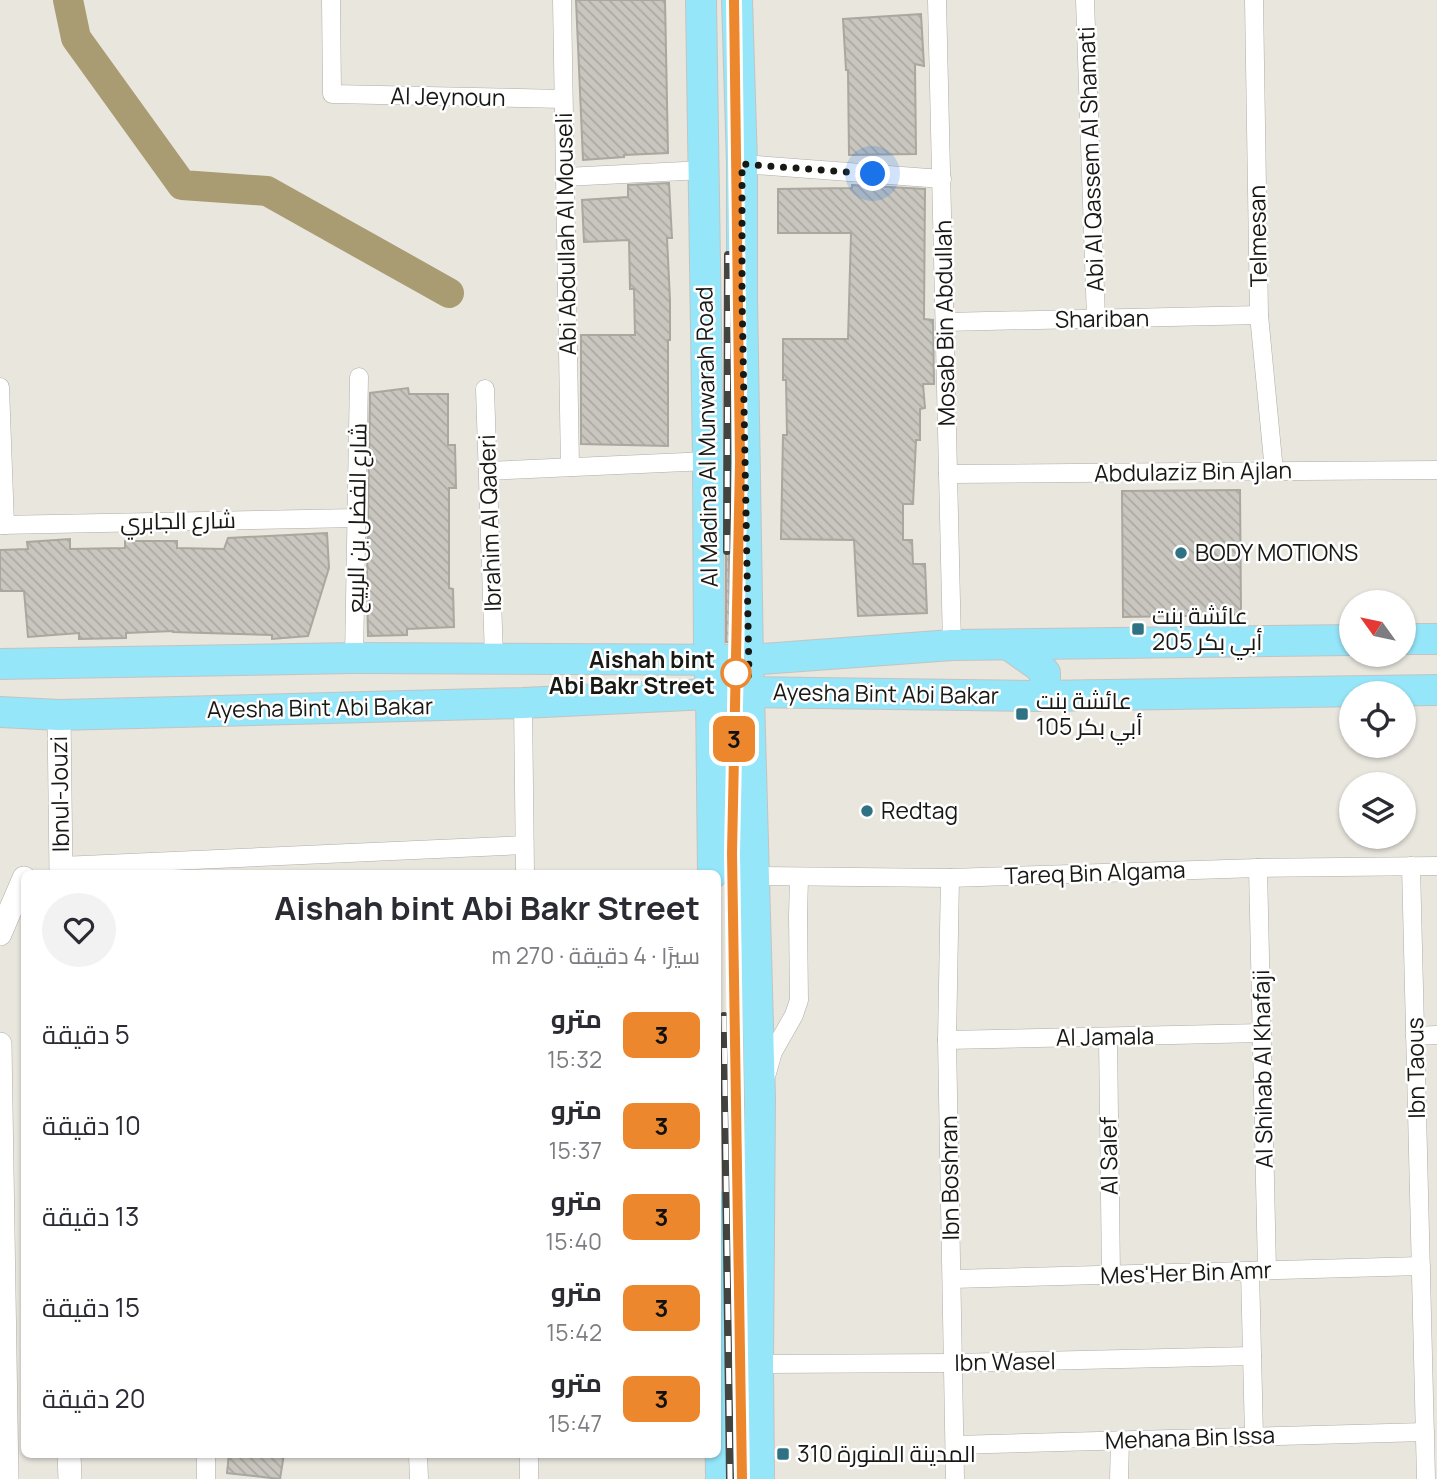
<!DOCTYPE html>
<html lang="ar">
<meta charset="utf-8">
<style>
:root{--surface:#fff;--page:#f2f2f3;--text:#2b2b33;--muted:#7c7c81}
body{margin:0;font-family:Manrope,Cairo,sans-serif;background:var(--page);color:var(--text);direction:rtl;height:100vh;display:flex;flex-direction:column;font-size:26px;white-space:nowrap}
*{box-sizing:border-box;margin:0}
p{font-size:23px;color:var(--muted)}
.icon{flex:none;width:38px;height:38px;fill:none;stroke:currentColor;stroke-width:2;stroke-linecap:round;stroke-linejoin:round}
.map{position:relative;flex:1;overflow:hidden;direction:ltr}
.drawer{position:absolute;left:21px;top:870px;width:700px;height:588px;display:flex;flex-direction:column;background:var(--surface);border-radius:10px;box-shadow:0 2px 5px #0004;direction:rtl}
.drawer>*{flex:none}
.badge{padding:0 14px;border-radius:10px;font-size:24px;line-height:46px}
.needle{width:46px;rotate:303deg}
.buttons{position:absolute;left:1339px;top:590px;display:grid;gap:14px}
.buttons a{display:grid;place-items:center;width:77px;height:77px;border-radius:50%;background:var(--surface);box-shadow:0 2px 5px #0004;font-size:35px}
.you{position:absolute;width:35px;height:35px;margin:-18px;border:5px solid #fff;border-radius:50%;background:#1a73e8;box-shadow:0 0 0 10px #1a73e833}
.map>.badge{position:absolute;translate:-50% -50%;box-shadow:0 0 0 4px #fff}
.round{display:grid;place-items:center;flex:none;width:74px;height:74px;border-radius:37px;background:var(--page)}
.summary{display:flex;align-items:center;justify-content:space-between;height:119px;padding:0 21px}
h1{font-size:33px;font-weight:700;line-height:52px}
ul{padding:0;list-style:none}
li{display:flex;align-items:center;gap:21px;height:91px;padding:0 21px}
li div{flex:1}
li b{display:block;font-size:26px}
li em{font-style:normal}
li .badge{min-width:77px;font-weight:700;text-align:center}
.map>svg:first-child{display:block}
.lines{fill:none;stroke-linecap:round;stroke-linejoin:round}
.river{stroke:#a99c72;stroke-width:30}
.building{fill:url(#building-back-hatch);stroke:#aaa79f;stroke-width:2}
.minor-casing{stroke:#b0ada6;stroke-width:19}
.tertiary-casing{stroke:#b0ada6;stroke-width:24}
.primary-casing{stroke:#c3c3c2;stroke-width:32}
.minor{stroke:#fff;stroke-width:18}
.tertiary{stroke:#fff;stroke-width:23}
.primary{stroke:#96e6f9;stroke-width:30}
.rail-casing{stroke:#43433f;stroke-width:8}
.rail{stroke:#fff;stroke-width:5;stroke-dasharray:16;stroke-linecap:butt}
.line-casing{stroke:#fff;stroke-width:16}
.line{stroke:#ed872d;stroke-width:10}
.walk{stroke:#181815;stroke-width:7;stroke-dasharray:0 12.6}
.poi-dot{fill:#2f7283;stroke:#fff;stroke-width:2.5}
.stop-dot{fill:#fff;stroke:#ed872d;stroke-width:3.5}
.labels{text-anchor:middle;stroke-width:5;stroke-linejoin:round;paint-order:stroke}
.street-label{font-size:23px;fill:#181815;stroke:#fff}
.poi-label{font-size:23px;fill:#181815;stroke:#fff;text-anchor:start}
.stop-label{font-size:23px;font-weight:bold;fill:#181815;stroke:#fff;text-anchor:end}
</style>
<div class="map">
<svg width="1437" height="1479" viewBox="0 0 1437 1479">
<defs>
<pattern id="building-back-hatch" width="6" height="6" patternUnits="userSpaceOnUse" patternTransform="scale(1.75)"><rect width="6" height="6" fill="#c8c6be"/><path d="M-1 5l2 2M0 0l6 6M5-1l2 2" fill="none" stroke="#aba9a2"/></pattern>
</defs>
<rect width="100%" height="100%" fill="#e9e6de"/>
<g class="lines">
<path class="river" d="M 68,0 L 76,38 L 182,185 L 267,191 L 449,293"/>
</g>
<g class="building">
<path d="M 576,0 L 665,0 L 668,153 L 624,155 L 624,157 L 583,160 Z"/>
<path d="M 921,14 L 924,66 L 915,64 L 916,154 L 849,155 L 848,70 L 846,70 L 843,19 Z"/>
<path d="M 669,183 L 672,238 L 667,238 L 670,300 L 670,340 L 668,340 L 668,446 L 581,444 L 581,335 L 635,335 L 634,289 L 630,289 L 629,240 L 584,242 L 582,200 L 628,197 L 628,185 Z"/>
<path d="M 852,185 L 925,189 L 924,319 L 933,320 L 934,384 L 923,384 L 925,408 L 920,409 L 920,440 L 916,440 L 913,504 L 903,504 L 903,540 L 912,540 L 913,564 L 925,564 L 927,613 L 858,616 L 854,540 L 781,539 L 783,435 L 787,435 L 786,380 L 783,380 L 783,339 L 848,339 L 851,233 L 778,233 L 778,189 L 852,188 Z"/>
<path d="M 408,388 L 409,394 L 448,394 L 448,445 L 455,445 L 456,488 L 449,488 L 449,588 L 453,589 L 454,627 L 407,629 L 407,635 L 368,636 L 367,584 L 370,393 Z"/>
<path d="M 1240,490 L 1241,615 L 1123,617 L 1122,491 Z"/>
<path d="M 327,533 L 329,568 L 308,636 L 272,639 L 272,635 L 173,632 L 173,631 L 126,633 L 126,638 L 79,639 L 79,633 L 28,637 L 24,591 L 0,591 L 0,550 L 28,549 L 27,542 L 70,539 L 70,549 L 125,548 L 125,541 L 177,541 L 177,548 L 224,549 L 228,538 Z"/>
<path d="M 726,551 L 729,552 L 730,642 L 726,642 Z"/>
<path d="M 229,1454 L 284,1454 L 280,1479 L 227,1473 Z"/>
</g>
<g class="lines">
<defs>
<g id="minor">
<path d="M 331,0 L 332,94 L 563,99"/>
<path d="M 562,0 L 570,467"/>
<path d="M 937,0 L 952,645"/>
<path d="M 1085,0 L 1096,319"/>
<path d="M 1254,0 L 1259,315 L 1274,471"/>
<path d="M 742,164 L 942,179"/>
<path d="M 565,177 L 704,170"/>
<path d="M 945,322 L 1259,315"/>
<path d="M 0,387 L 5,525"/>
<path d="M 485,389 L 494,658"/>
<path d="M 488,471 L 708,461"/>
<path d="M 948,474 L 1437,470"/>
<path d="M 0,525 L 357,518"/>
<path d="M 354,658 L 359,377"/>
<path d="M 523,703 L 525,873"/>
<path d="M 61,866 L 524,845"/>
<path d="M 1411,866 L 1426,1479"/>
<path d="M 1258,868 L 1267,1270"/>
<path d="M 754,876 L 950,878 L 1258,868 L 1437,866"/>
<path d="M 950,878 L 947,1040 L 955,1479"/>
<path d="M 1415,1036 L 1437,1035"/>
<path d="M 1108,1037 L 1111,1275"/>
<path d="M 947,1040 L 1262,1033"/>
<path d="M 767,1073 L 773,1052 L 794,1015 L 799,1000 L 798,917 L 799,877"/>
<path d="M 1250,1271 L 1254,1436"/>
<path d="M 952,1279 L 1421,1266"/>
<path d="M 758,1364 L 953,1363 L 1252,1356"/>
<path d="M 955,1445 L 1425,1432"/>
<path d="M 418,1454 L 419,1479"/>
<path d="M 529,1454 L 529,1479"/>
<path d="M 206,1479 L 206,1454"/>
<path d="M 1119,1479 L 1120,1440"/>
</g>
<g id="tertiary">
<path d="M 59,715 L 61,873"/>
<path d="M 0,934 L 24,878"/>
<path d="M 0,1044 L 7,1479"/>
<path d="M 69,1454 L 70,1479"/>
</g>
<g id="primary">
<path d="M 701,0 L 708,461 L 709,659 L 711,693 L 713,873"/>
<path d="M 737,0 L 742,164 L 742,296 L 748,660 L 760,1098 L 758,1364 L 759,1479"/>
<path d="M 1404,639 L 1437,639"/>
<path d="M 1009,645 L 1040,667 L 1045,673 L 1045,686 L 1040,696"/>
<path d="M 0,664 L 354,658 L 748,660 L 952,645 L 1351,640"/>
<path d="M 0,712 L 59,715 L 523,703 L 750,692 L 1040,696 L 1437,690"/>
<path d="M 718,1207 L 721,1479"/>
</g>
</defs>
<use href="#minor" class="minor-casing"/>
<use href="#tertiary" class="tertiary-casing"/>
<use href="#primary" class="primary-casing"/>
<use href="#minor" class="minor"/>
<use href="#tertiary" class="tertiary"/>
<use href="#primary" class="primary"/>
<defs>
<g id="rail">
<path d="M 734,0 L 740,462 L 738,569"/>
<path d="M 727,551 L 728,255"/>
<path d="M 733,768 L 732,853 L 742,1479"/>
<path d="M 724,1016 L 730,1479"/>
</g>
</defs>
<use href="#rail" class="rail-casing"/>
<use href="#rail" class="rail"/>
</g>
<g class="lines">
<defs>
<path id="line" d="M 734,0 L 740,462 L 732,853 L 742,1479"/>
</defs>
<use href="#line" class="line-casing"/>
<use href="#line" class="line"/>
<path class="walk" d="M 736,673 L 749,676 L 742,296 L 742,164 L 873,174"/>
</g>
<g class="poi-dot">
<circle cx="1181" cy="553" r="7"/>
<rect x="1131" y="622" width="14" height="14" rx="3.5"/>
<rect x="1015" y="707" width="14" height="14" rx="3.5"/>
<circle cx="867" cy="811" r="7"/>
<rect x="776" y="1447" width="14" height="14" rx="3.5"/>
</g>
<circle class="stop-dot" cx="736" cy="673" r="14"/>
<g class="labels">
<g class="street-label">
<text transform="translate(448 97) rotate(1)" y="8">Al Jeynoun</text>
<text transform="translate(1091 159) rotate(-92)" y="8">Abi Al Qassem Al Shamati</text>
<text transform="translate(566 234) rotate(-91)" y="8">Abi Abdullah Al Mouseli</text>
<text transform="translate(1258 236) rotate(-91)" y="8">Telmesan</text>
<text transform="translate(1102 319) rotate(-1)" y="8">Shariban</text>
<text transform="translate(945 323) rotate(-91)" y="8">Mosab Bin Abdullah</text>
<text transform="translate(707 437) rotate(-91)" y="8">Al Madina Al Munwarah Road</text>
<text transform="translate(1193 472) rotate(-1)" y="8">Abdulaziz Bin Ajlan</text>
<text transform="translate(357 518) rotate(-89)" y="8">شارع الفضل بن الربيع</text>
<text transform="translate(178 521) rotate(-1)" y="8">شارع الجابري</text>
<text transform="translate(490 523) rotate(-92)" y="8">Ibrahim Al Qaderi</text>
<text transform="translate(886 694) rotate(1)" y="8">Ayesha Bint Abi Bakar</text>
<text transform="translate(320 708) rotate(-1)" y="8">Ayesha Bint Abi Bakar</text>
<text transform="translate(60 794) rotate(-91)" y="8">Ibnul-Jouzi</text>
<text transform="translate(1095 873) rotate(-2)" y="8">Tareq Bin Algama</text>
<text transform="translate(1105 1037) rotate(-1)" y="8">Al Jamala</text>
<text transform="translate(1416 1068) rotate(-91)" y="8">Ibn Taous</text>
<text transform="translate(1263 1069) rotate(-91)" y="8">Al Shihab Al Khafaji</text>
<text transform="translate(1109 1156) rotate(-91)" y="8">Al Salef</text>
<text transform="translate(950 1178) rotate(-91)" y="8">Ibn Boshran</text>
<text transform="translate(1186 1273) rotate(-2)" y="8">Mes'Her Bin Amr</text>
<text transform="translate(1005 1362) rotate(-1)" y="8">Ibn Wasel</text>
<text transform="translate(1190 1438) rotate(-2)" y="8">Mehana Bin Issa</text>
</g>
<g class="poi-label">
<text x="1195" y="561">BODY MOTIONS</text>
<text x="1152" y="624">عائشة بنت<tspan x="1152" dy="26">أبي بكر 205</tspan></text>
<text x="1036" y="709">عائشة بنت<tspan x="1036" dy="26">أبي بكر 105</tspan></text>
<text x="881" y="819">Redtag</text>
<text x="797" y="1462">المدينة المنورة 310</text>
</g>
<g class="stop-label">
<text x="715" y="668">Aishah bint<tspan x="715" dy="26">Abi Bakr Street</tspan></text>
</g>
</g>
</svg>
<div class="buttons">
<a><svg class="needle" viewBox="-14 -14 28 28"><path d="M0-13l5 13h-10z" fill="#e53935"/><path d="M0 13l5-13h-10z" fill="#7c7c81"/></svg></a>
<a><svg class="icon" aria-label="locate" viewBox="0 0 24 24"><circle cx="12" cy="12" r="6"/><path d="M12 2v4M12 18v4M2 12h4M18 12h4"/></svg></a>
<a><svg class="icon" aria-label="layers" viewBox="0 0 24 24"><path d="M12 4l9 5-9 5-9-5zM3 14l9 5 9-5"/></svg></a>
</div>
<div class="you" style="left:873px;top:174px"></div>
<b class="badge" style="left:734px;top:739px;background:#ed872d;color:#111">3</b>
<section class="drawer">
<div class="summary"><div><h1>Aishah bint Abi Bakr Street</h1><p>سيرًا · 4 دقيقة · 270 m</p></div><a class="round"><svg class="icon" aria-label="heart" viewBox="0 0 24 24"><path d="M12 20l-8-8c-3-5 5-10 8-4 3-6 11-1 8 4z"/></svg></a></div>
<ul>
<li><span class="badge" style="background:#ed872d;color:#111">3</span><div><b>مترو</b><p>15:32</p></div><em>5 دقيقة</em></li>
<li><span class="badge" style="background:#ed872d;color:#111">3</span><div><b>مترو</b><p>15:37</p></div><em>10 دقيقة</em></li>
<li><span class="badge" style="background:#ed872d;color:#111">3</span><div><b>مترو</b><p>15:40</p></div><em>13 دقيقة</em></li>
<li><span class="badge" style="background:#ed872d;color:#111">3</span><div><b>مترو</b><p>15:42</p></div><em>15 دقيقة</em></li>
<li><span class="badge" style="background:#ed872d;color:#111">3</span><div><b>مترو</b><p>15:47</p></div><em>20 دقيقة</em></li>
</ul>
</section>
</div>
